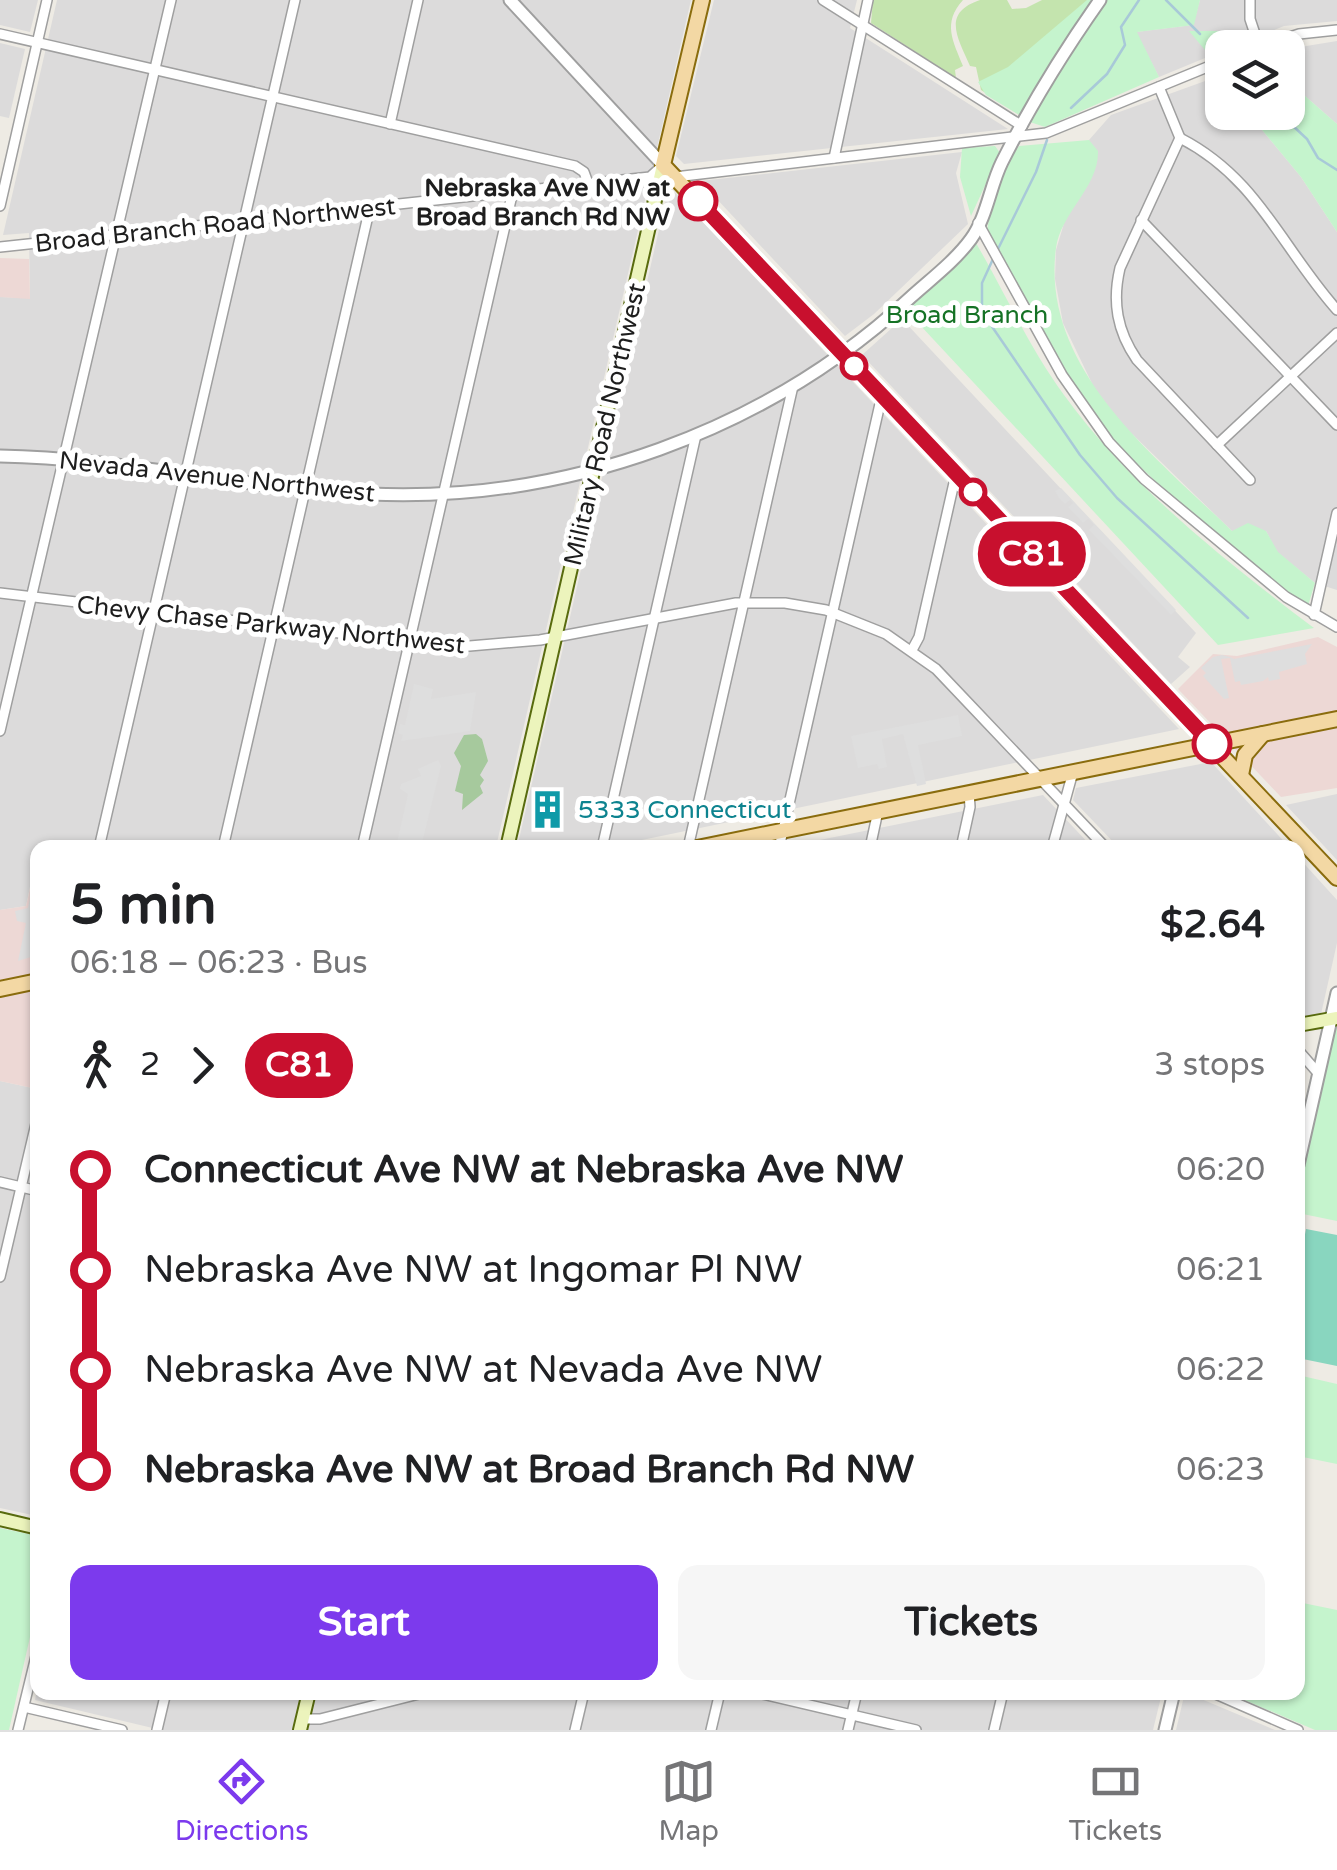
<!DOCTYPE html>
<meta charset="utf-8">
<style>
:root{--surface:#fff;--page:#f6f6f6;--text:#202124;--muted:#757577;--line:#e0e0e0;--accent:#7c3aed}
body{margin:0;font-family:"Varela Round",sans-serif;background:var(--page);color:var(--text);height:100vh;display:flex;flex-direction:column;font-size:38px;white-space:nowrap}
*{box-sizing:border-box;margin:0}
p{font-size:32px;color:var(--muted)}
.icon{flex:none;width:55px;height:55px;fill:none;stroke:currentColor;stroke-width:2;stroke-linecap:round;stroke-linejoin:round}
.map{position:relative;flex:1;overflow:hidden}
.panel{position:absolute;left:30px;top:840px;width:1275px;height:860px;display:flex;flex-direction:column;background:var(--surface);border-radius:20px;box-shadow:0 2px 8px #0004}
.panel>*{flex:none}
.badge{padding:0 20px;border-radius:32px;font-size:35px;line-height:65px}
.tools{position:absolute;left:1205px;top:30px;display:grid;gap:20px}
.tools a{display:grid;place-items:center;width:100px;height:100px;border-radius:20px;background:var(--surface);box-shadow:0 2px 8px #0004;font-size:50px}
.map>.badge{position:absolute;translate:-50% -50%;box-shadow:0 0 0 5px #fff}
.legs{display:flex;align-items:center;gap:15px;height:110px;padding:0 40px;font-size:32px}
.legs p{margin-inline-start:auto}
.headline{display:flex;align-items:center;justify-content:space-between;height:170px;padding:0 40px}
h1{font-size:55px;font-weight:700;line-height:75px}
.primary-button{display:flex;gap:20px;margin-top:auto;padding:20px 40px}
.primary-button a{flex:1;height:115px;border-radius:20px;background:var(--accent);color:#fff;font-size:40px;font-weight:700;line-height:115px;text-align:center}
.primary-button a+a{background:var(--page);color:var(--text)}
ul{padding:0 40px;list-style:none}
li{display:flex;align-items:center;gap:35px;height:100px;font-size:38px}
li i{display:grid;place-items:center;width:15px;height:100%;margin:0 12px;background:currentColor}
li i::after{content:'';width:25px;height:25px;margin:-12px;border:8px solid;border-radius:50%;background:var(--surface)}
li p{margin-inline-start:auto}
li:first-child i{background:linear-gradient(#0000 50%,currentColor 0)}
li:last-child i{background:linear-gradient(currentColor 50%,#0000 0)}
.tab-bar{display:flex;justify-content:space-around;align-items:center;height:140px;border-top:2px solid var(--line);background:var(--surface);font-size:28px;color:var(--muted)}
.tab-bar a{display:grid;justify-items:center;gap:5px}
.tab-bar .on{color:var(--accent)}
.map>svg:first-child{display:block}
.residential{fill:#dcdbdb}
.commercial{fill:#edd8d5}
.grass{fill:#c4e4ae}
.forest{fill:#a6c99d}
.park{fill:#c5f4cd}
.pitch{fill:#89d6bf}
.parking{fill:#dedede}
.lines{fill:none;stroke-linecap:round;stroke-linejoin:round}
.stream{stroke:#a8c9d8;stroke-width:2.5}
.minor-casing{stroke:#9f9f9f;stroke-width:12}
.tertiary-casing{stroke:#9f9f9f;stroke-width:15}
.secondary-casing{stroke:#586b0e;stroke-width:16}
.primary-casing{stroke:#8a6c0d;stroke-width:18}
.minor{stroke:#fff;stroke-width:9}
.tertiary{stroke:#fff;stroke-width:11}
.secondary{stroke:#ecf4bc;stroke-width:12}
.primary{stroke:#f3d8a4;stroke-width:14}
.line-1-casing{stroke:#fff;stroke-width:22}
.line-1{stroke:#c8102e;stroke-width:15}
.stop-1-dot{fill:#fff;stroke:#c8102e;stroke-width:5}
.labels{text-anchor:middle;stroke-width:10;stroke-linejoin:round;paint-order:stroke}
.stop-label{font-size:25px;font-weight:bold;fill:#1e1e1e;stroke:#fff;text-anchor:end}
.street-label{font-size:25px;fill:#1e1e1e;stroke:#fff}
.park-label{font-size:25px;fill:#157225;stroke:#fff}
.culture-label{font-size:25px;fill:#0d838f;stroke:#fff;text-anchor:start}
</style>
<div class="map">
<svg width="1337" height="1730" viewBox="0 0 1337 1730">
<rect width="100%" height="100%" fill="#eeebe4"/>
<g class="residential">
<path d="M 0,0 L 38,0 L 30,32 L 0,25 Z"/>
<path d="M 57,0 L 691,0 L 496,847 L 41,845 L 38,848 L 26,906 L 0,910 L 0,297 L 30,298 L 29,233 L 3,235 Z"/>
<path d="M 714,0 L 857,0 L 850,28 L 1008,129 L 684,164 L 676,156 Z"/>
<path d="M 1200,0 L 1337,0 L 1337,21 L 1284,26 L 1232,47 L 1222,48 L 1222,51 L 1159,77 L 1136,32 L 1193,25 Z"/>
<path d="M 1337,41 L 1337,124 L 1288,81 L 1288,49 Z"/>
<path d="M 0,43 L 25,49 L 9,118 L 0,116 Z"/>
<path d="M 1219,76 L 1222,81 L 1222,112 L 1248,113 L 1301,177 L 1337,232 L 1337,590 L 1315,583 L 1277,552 L 1266,531 L 1232,531 L 1124,426 L 1098,396 L 1063,323 L 1055,279 L 1056,250 L 1089,140 L 1111,115 Z"/>
<path d="M 962,152 L 956,173 L 968,224 L 874,314 L 845,336 L 700,181 Z"/>
<path d="M 669,186 L 1179,729 L 608,847 L 517,848 Z"/>
<path d="M 902,319 L 1196,633 L 1178,657 L 1190,667 L 1171,684 L 862,355 Z"/>
<path d="M 1211,762 L 1289,847 L 1118,847 L 1073,800 L 1076,788 Z"/>
<path d="M 1337,794 L 1337,860 L 1286,805 Z"/>
<path d="M 1043,795 L 1092,847 L 785,848 L 785,847 Z"/>
<path d="M 1298,857 L 1337,900 L 1337,943 L 1321,1014 L 1298,1019 Z"/>
<path d="M 0,1081 L 37,1089 L 37,1516 L 0,1508 Z"/>
<path d="M 37,1690 L 38,1692 L 1162,1693 L 1153,1730 L 161,1730 L 35,1700 Z"/>
<path d="M 1185,1692 L 1187,1693 L 1275,1730 L 1176,1730 Z"/>
</g>
<g class="commercial">
<path d="M 0,258 L 29,259 L 30,299 L 0,297 Z"/>
<path d="M 1318,637 L 1337,647 L 1337,788 L 1281,797 L 1178,689 L 1213,654 L 1237,656 Z"/>
<path d="M 37,857 L 37,1089 L 0,1081 L 0,910 L 26,906 Z"/>
</g>
<g class="grass">
<path d="M 873,0 L 963,0 C 942,23 953,41 963,66 L 955,70 L 956,78 L 871,23 Z"/>
<path d="M 980,0 L 1007,0 L 1012,9 L 1026,8 L 1042,0 L 1095,0 L 1021,116 L 981,90 L 976,67 L 970,66 C 958,38 941,13 980,0 Z"/>
</g>
<path class="forest" d="M 476,734 L 482,739 L 488,761 L 480,775 L 484,780 L 480,786 L 483,793 L 462,810 L 463,794 L 455,791 L 461,766 L 454,753 L 464,735 Z"/>
<g class="park">
<path d="M 1087,0 L 1093,0 L 1021,116 L 986,95 L 978,82 L 1008,67 Z"/>
<path d="M 1105,0 L 1200,0 L 1194,25 L 1137,32 L 1159,77 L 1045,127 L 1030,122 L 1034,112 Z"/>
<path d="M 1189,31 L 1237,31 L 1247,41 L 1222,48 L 1222,51 L 1210,56 Z"/>
<path d="M 1288,81 L 1337,124 L 1337,232 L 1301,177 L 1248,113 L 1288,112 Z"/>
<path d="M 1089,140 L 1098,151 C 1099,187 1061,212 1056,248 C 1040,368 1155,456 1232,531 L 1248,523 L 1266,531 L 1278,552 L 1315,583 L 1307,609 L 1179,504 L 1102,430 L 1078,395 L 987,231 C 991,201 1001,172 1019,146 Z"/>
<path d="M 995,146 L 1000,153 L 971,216 L 960,177 L 962,148 Z"/>
<path d="M 976,243 C 1005,293 1030,349 1064,395 C 1131,487 1224,560 1314,628 L 1218,645 L 906,310 Z"/>
<path d="M 1335,1026 L 1337,1026 L 1337,1221 L 1298,1213 L 1298,1198 Z"/>
<path d="M 1298,1375 L 1337,1384 L 1337,1464 L 1298,1456 Z"/>
<path d="M 0,1528 L 38,1536 L 37,1606 L 9,1730 L 0,1730 Z"/>
<path d="M 1298,1602 L 1337,1610 L 1337,1730 L 1315,1730 L 1228,1693 L 1298,1692 Z"/>
</g>
<path class="pitch" d="M 1306,1229 L 1337,1235 L 1337,1366 L 1298,1358 L 1298,1273 Z"/>
<g class="parking">
<path d="M 1061,488 L 1176,610 L 1171,615 L 1089,530 L 1094,524 L 1088,519 L 1083,523 L 1068,507 L 1073,503 L 1070,500 L 1065,504 L 1059,498 L 1055,491 Z"/>
<path d="M 1312,644 L 1305,654 L 1307,664 L 1279,672 L 1280,679 L 1269,681 L 1268,677 L 1263,681 L 1241,685 L 1240,681 L 1235,682 L 1230,658 L 1221,659 L 1229,698 L 1224,699 L 1203,676 L 1206,673 L 1201,668 L 1213,657 L 1222,655 L 1230,657 L 1234,659 Z"/>
<path d="M 414,684 L 433,689 L 431,699 L 476,692 L 470,731 L 401,741 L 403,735 L 398,733 L 400,724 L 405,725 Z"/>
<path d="M 958,715 L 962,736 L 918,745 L 926,784 L 917,786 L 903,734 L 882,739 L 887,767 L 879,769 L 877,764 L 858,768 L 851,736 Z"/>
<path d="M 438,760 L 441,766 L 421,847 L 396,847 L 408,794 L 400,789 L 401,784 L 421,776 L 418,769 Z"/>
<path d="M 37,867 L 37,955 L 18,961 L 26,923 L 17,921 L 15,911 L 28,908 Z"/>
</g>
<g class="lines">
<g class="stream">
<path d="M 1166,0 L 1200,34"/>
<path d="M 1071,108 L 1107,74 L 1125,45 L 1121,27 L 1139,0"/>
<path d="M 1278,112 L 1307,139 L 1318,158 L 1337,170"/>
<path d="M 997,251 L 1036,172 L 1047,140"/>
<path d="M 993,259 L 982,283 L 982,312 L 1080,455 L 1117,498 L 1248,618"/>
</g>
<defs>
<g id="minor">
<path d="M 823,0 L 1022,126"/>
<path d="M 1250,0 L 1250,19 L 1259,46"/>
<path d="M 0,34 L 575,166 L 584,172 L 588,183"/>
<path d="M 1256,48 L 1299,34 L 1337,30"/>
<path d="M 1159,87 L 1180,138 L 1120,268 C 1112,302 1117,331 1137,360 L 1250,480"/>
<path d="M 390,124 L 418,0"/>
<path d="M 1180,138 C 1258,178 1281,247 1337,310"/>
<path d="M 834,158 L 868,0"/>
<path d="M 675,177 L 1046,133 L 1222,61"/>
<path d="M 0,206 L 47,0"/>
<path d="M 1141,220 L 1337,425"/>
<path d="M 978,223 L 1062,375 L 1109,442 L 1144,479 L 1286,597 L 1337,627"/>
<path d="M 0,247 L 650,177 L 661,167"/>
<path d="M 1217,445 L 1337,333"/>
<path d="M 0,593 L 458,647 L 540,640 L 736,603 L 785,603 L 826,610 L 886,634 L 936,669 L 1106,848"/>
<path d="M 1314,615 L 1337,513"/>
<path d="M 912,650 L 919,637 L 956,474"/>
<path d="M 0,731 L 171,0"/>
<path d="M 99,848 L 295,0"/>
<path d="M 223,848 L 370,207"/>
<path d="M 362,848 L 513,191"/>
<path d="M 602,848 L 696,435"/>
<path d="M 688,848 L 793,386"/>
<path d="M 779,848 L 882,395"/>
<path d="M 870,848 L 878,811"/>
<path d="M 961,848 L 970,807 L 969,793"/>
<path d="M 1052,848 L 1073,772"/>
<path d="M 1298,1050 L 1318,1073"/>
<path d="M 0,1182 L 38,1191"/>
<path d="M 0,1277 L 38,1115"/>
<path d="M 754,1692 L 916,1730"/>
<path d="M 1211,1692 L 1298,1730"/>
<path d="M 24,1707 L 122,1730"/>
<path d="M 303,1719 L 320,1719 L 427,1692"/>
<path d="M 18,1730 L 38,1648"/>
<path d="M 157,1730 L 166,1692"/>
<path d="M 575,1730 L 584,1692"/>
<path d="M 711,1730 L 720,1692"/>
<path d="M 848,1730 L 857,1692"/>
<path d="M 994,1730 L 1003,1692"/>
</g>
<g id="tertiary">
<path d="M 510,0 L 663,165"/>
<path d="M 0,456 C 124,458 246,489 369,494 C 566,503 767,431 911,297 C 931,279 955,261 971,239 C 987,217 990,186 1002,162 C 1030,106 1064,51 1100,0"/>
<path d="M 1298,1165 L 1337,993"/>
<path d="M 1165,1730 L 1174,1692"/>
</g>
<g id="secondary">
<path d="M 507,848 L 663,165"/>
<path d="M 1298,1025 L 1337,1018"/>
<path d="M 0,1519 L 38,1528"/>
<path d="M 300,1730 L 309,1692"/>
</g>
<g id="primary">
<path d="M 702,0 L 663,165 L 1337,878"/>
<path d="M 1241,775 L 1245,755 L 1263,734"/>
<path d="M 697,848 L 1337,719"/>
<path d="M 0,989 L 38,981"/>
</g>
</defs>
<use href="#minor" class="minor-casing"/>
<use href="#tertiary" class="tertiary-casing"/>
<use href="#secondary" class="secondary-casing"/>
<use href="#primary" class="primary-casing"/>
<use href="#minor" class="minor"/>
<use href="#tertiary" class="tertiary"/>
<use href="#secondary" class="secondary"/>
<use href="#primary" class="primary"/>
</g>
<g class="lines">
<defs>
<path id="line-1" d="M 698,201 L 1212,744"/>
</defs>
<use href="#line-1" class="line-1-casing"/>
<use href="#line-1" class="line-1"/>
</g>
<defs>
<symbol id="building-bare" viewBox="-9 -9 18 18"><path d="M-4-6H4V6H1V3H-1V6H-4ZM-2.5-4.3h1.7v1.8h-1.7ZM.8-4.3h1.7v1.8H.8ZM-2.5-1h1.7V.8h-1.7ZM.8-1h1.7V.8H.8Z" fill="#0f9aa8" stroke="#fff" stroke-width="2.5" paint-order="stroke"/></symbol>
</defs>
<g fill-rule="evenodd">
<use href="#building-bare" x="520" y="782" width="55" height="55"/>
</g>
<g class="stop-1-dot">
<circle cx="698" cy="201" r="18"/>
<circle cx="854" cy="366" r="12"/>
<circle cx="973" cy="492" r="12"/>
<circle cx="1212" cy="744" r="18"/>
</g>
<g class="labels">
<g class="stop-label">
<text x="670" y="196">Nebraska Ave NW at<tspan x="670" dy="29">Broad Branch Rd NW</tspan></text>
</g>
<g class="street-label">
<text transform="translate(215 224) rotate(-6)" y="9">Broad Branch Road Northwest</text>
<text transform="translate(604 424) rotate(-77)" y="9">Military Road Northwest</text>
<text transform="translate(217 476) rotate(6)" y="9">Nevada Avenue Northwest</text>
<text transform="translate(271 624) rotate(6)" y="9">Chevy Chase Parkway Northwest</text>
</g>
<g class="park-label">
<text x="967" y="323">Broad Branch</text>
</g>
<g class="culture-label">
<text x="578" y="818">5333 Connecticut</text>
</g>
</g>
</svg>
<div class="tools">
<a><svg class="icon" aria-label="layers" viewBox="0 0 24 24"><path d="M12 4l9 5-9 5-9-5zM3 14l9 5 9-5"/></svg></a>
</div>
<b class="badge" style="left:1032px;top:554px;background:#c8102e;color:#fff">C81</b>
<section class="panel">
<div class="headline"><div><h1>5 min</h1><p>06:18 – 06:23 · Bus</p></div><b>$2.64</b></div>
<div class="legs"><svg class="icon" aria-label="walk" viewBox="0 0 24 24"><circle cx="13" cy="4" r="2"/><path d="M13 8l-2 6 4 7M11 14l-3 7M7 12l3-4h3l4 4"/></svg>2<svg class="icon" aria-label="forward" viewBox="0 0 24 24"><path d="M9 5l7 7-7 7"/></svg><b class="badge" style="background:#c8102e;color:#fff">C81</b><p>3 stops</p></div>
<ul>
<li><i style="color:#c8102e"></i><b>Connecticut Ave NW at Nebraska Ave NW</b><p>06:20</p></li>
<li><i style="color:#c8102e"></i><span>Nebraska Ave NW at Ingomar Pl NW</span><p>06:21</p></li>
<li><i style="color:#c8102e"></i><span>Nebraska Ave NW at Nevada Ave NW</span><p>06:22</p></li>
<li><i style="color:#c8102e"></i><b>Nebraska Ave NW at Broad Branch Rd NW</b><p>06:23</p></li>
</ul>
<div class="primary-button"><a>Start</a><a>Tickets</a></div>
</section>
</div>
<nav class="tab-bar">
<a class="on"><svg class="icon" aria-label="directions" viewBox="0 0 24 24"><path d="M12 3l9 9-9 9-9-9zM9 14v-3h6M13 9l2 2-2 2"/></svg>Directions</a>
<a><svg class="icon" aria-label="map" viewBox="0 0 24 24"><path d="M3 6l6-2 6 2 6-2v14l-6 2-6-2-6 2zM9 4v14M15 6v14"/></svg>Map</a>
<a><svg class="icon" aria-label="tickets" viewBox="0 0 24 24"><path d="M3 7h18v10H3zM15 7v10"/></svg>Tickets</a>
</nav>
